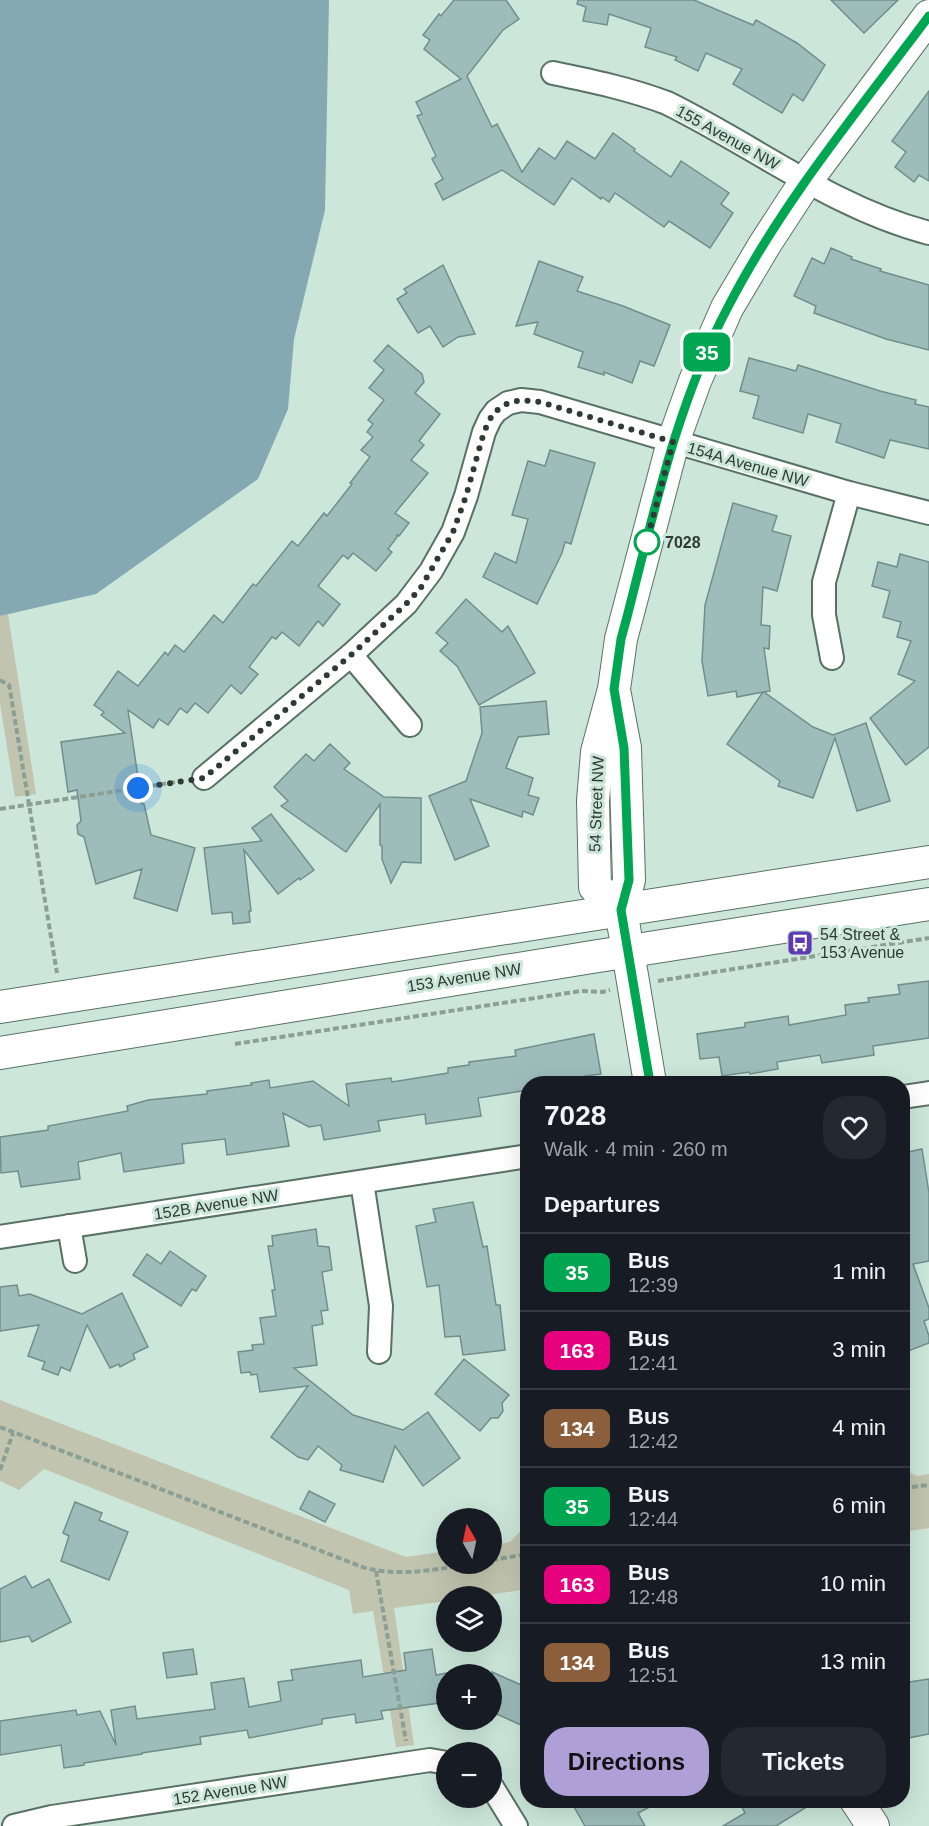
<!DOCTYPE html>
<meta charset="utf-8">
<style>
:root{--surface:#171b24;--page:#242831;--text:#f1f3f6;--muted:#9ea1a6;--line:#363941;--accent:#af9fd7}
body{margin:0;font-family:Helvetica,sans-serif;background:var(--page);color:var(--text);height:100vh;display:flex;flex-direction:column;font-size:22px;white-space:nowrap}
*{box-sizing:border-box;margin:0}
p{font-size:20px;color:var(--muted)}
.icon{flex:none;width:33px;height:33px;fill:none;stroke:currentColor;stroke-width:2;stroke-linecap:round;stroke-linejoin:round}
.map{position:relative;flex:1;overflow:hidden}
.side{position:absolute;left:520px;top:1076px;width:390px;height:732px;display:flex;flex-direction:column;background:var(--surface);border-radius:24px;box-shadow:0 6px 24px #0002}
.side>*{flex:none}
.badge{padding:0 12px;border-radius:9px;font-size:21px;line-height:39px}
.needle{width:39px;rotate:351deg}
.buttons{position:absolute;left:436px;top:1508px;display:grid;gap:12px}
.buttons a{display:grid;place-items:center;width:66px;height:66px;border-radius:50%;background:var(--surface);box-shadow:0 6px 24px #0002;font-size:30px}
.you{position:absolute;width:30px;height:30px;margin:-15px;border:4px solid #fff;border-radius:50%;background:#1a73e8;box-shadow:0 0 0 9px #1a73e833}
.map>.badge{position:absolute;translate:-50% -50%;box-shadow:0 0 0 3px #fff}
h2{padding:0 24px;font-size:22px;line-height:54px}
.round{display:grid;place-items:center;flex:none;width:63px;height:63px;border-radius:24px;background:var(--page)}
.overview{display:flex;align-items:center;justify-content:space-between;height:102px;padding:0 24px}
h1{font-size:28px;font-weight:600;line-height:45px}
.cta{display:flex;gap:12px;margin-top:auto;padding:12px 24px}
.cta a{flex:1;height:69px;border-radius:24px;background:var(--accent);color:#111;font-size:24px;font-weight:600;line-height:69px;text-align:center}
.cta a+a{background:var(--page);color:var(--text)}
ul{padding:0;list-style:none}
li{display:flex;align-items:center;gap:18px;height:78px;padding:0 24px;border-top:2px solid var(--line)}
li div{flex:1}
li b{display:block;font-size:22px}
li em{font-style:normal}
li .badge{min-width:66px;font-weight:700;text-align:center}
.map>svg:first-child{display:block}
.green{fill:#c1c4ae}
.water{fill:#85a9b2}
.building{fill:#9ebdba;stroke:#718e8c;stroke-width:1.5}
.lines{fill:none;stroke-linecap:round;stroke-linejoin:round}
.street-casing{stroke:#597165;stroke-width:26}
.secondary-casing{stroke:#597165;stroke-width:34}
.path{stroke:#8b9f95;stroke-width:4;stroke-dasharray:6 3;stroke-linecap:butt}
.street{stroke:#fff;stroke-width:22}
.secondary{stroke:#fff;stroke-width:32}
.line-casing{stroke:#fff;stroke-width:14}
.line{stroke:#00a651;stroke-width:9}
.walk{stroke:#2f3a35;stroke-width:6;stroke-dasharray:0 10.8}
.stop-dot{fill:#fff;stroke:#00a651;stroke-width:3}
.labels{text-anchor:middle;stroke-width:6;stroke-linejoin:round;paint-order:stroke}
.street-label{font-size:16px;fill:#2f3a35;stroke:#cce7da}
.stop-label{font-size:16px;font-weight:bold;fill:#2f3a35;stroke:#cce7da;text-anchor:start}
.poi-label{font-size:16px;fill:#2f3a35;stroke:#cce7da;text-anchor:start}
</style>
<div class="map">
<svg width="929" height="1826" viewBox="0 0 929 1826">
<rect width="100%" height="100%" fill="#cce7da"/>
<g class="green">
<path d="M 8,614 L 36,794 L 15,797 L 0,703 L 0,616 Z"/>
<path d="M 0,1400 L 406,1557 L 447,1551 L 447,1563 L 492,1563 L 492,1545 L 510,1542 L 528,1523 L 528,1589 L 482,1596 L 447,1596 L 447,1601 L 394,1608 L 414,1745 L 396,1747 L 373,1611 L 353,1614 L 349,1590 L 44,1469 L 19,1490 L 0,1481 Z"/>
<path d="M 903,1469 L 917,1476 L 929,1474 L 929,1528 L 903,1532 Z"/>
</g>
<path class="water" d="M 0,0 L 329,0 L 325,210 L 294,339 L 288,409 L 258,479 L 96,594 L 0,616 Z"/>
<g class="building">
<path d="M 454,0 L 506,0 L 519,19 L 503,30 L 467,76 L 492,127 L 497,124 L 522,172 L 539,148 L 555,159 L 567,141 L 595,159 L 613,133 L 635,149 L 634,151 L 671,177 L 681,161 L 729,193 L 721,204 L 733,213 L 710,248 L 669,221 L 664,227 L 615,193 L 609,202 L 602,197 L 601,199 L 572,178 L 554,205 L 502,170 L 443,200 L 435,184 L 443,179 L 432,159 L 436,156 L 417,116 L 422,114 L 416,102 L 461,79 L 424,49 L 430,40 L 423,35 L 439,14 L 441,16 Z"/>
<path d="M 578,0 L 694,0 L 753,25 L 756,20 L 797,43 L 825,65 L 803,101 L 793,94 L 782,113 L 733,84 L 742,69 L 706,53 L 698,71 L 675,60 L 677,57 L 645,47 L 651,28 L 609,14 L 607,25 L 583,21 L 586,7 L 577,4 Z"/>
<path d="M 831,0 L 898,0 L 864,33 Z"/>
<path d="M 929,91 L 929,181 L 919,175 L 914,182 L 895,167 L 906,152 L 892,141 Z"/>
<path d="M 831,248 L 852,257 L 851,259 L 881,269 L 880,271 L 929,285 L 929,350 L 886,339 L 814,313 L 816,306 L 794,296 L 812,258 L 824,264 Z"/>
<path d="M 539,261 L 583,277 L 577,291 L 623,306 L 670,325 L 654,366 L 640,361 L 632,383 L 604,372 L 604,375 L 578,367 L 583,352 L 534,334 L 538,322 L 516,326 Z"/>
<path d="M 443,265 L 475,334 L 458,337 L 443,347 L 430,326 L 418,333 L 397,299 L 407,293 L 404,289 Z"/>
<path d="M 388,345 L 422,374 L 424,382 L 415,393 L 440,414 L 419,441 L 424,445 L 411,460 L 428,473 L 395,513 L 409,523 L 399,536 L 397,535 L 397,537 L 388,549 L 392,552 L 376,571 L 353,553 L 348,559 L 343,555 L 318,586 L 340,604 L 323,626 L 318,621 L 299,646 L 282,632 L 276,639 L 272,637 L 249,667 L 258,674 L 241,694 L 231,685 L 208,713 L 195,703 L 187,713 L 180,708 L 168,725 L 159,719 L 153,728 L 128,710 L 142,804 L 144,804 L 151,835 L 195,848 L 177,911 L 134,898 L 142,869 L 96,884 L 84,837 L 78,834 L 77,825 L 81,821 L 77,790 L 68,792 L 61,742 L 125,733 L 101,715 L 104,712 L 94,705 L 118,671 L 138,686 L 165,652 L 168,655 L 175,645 L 184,652 L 214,615 L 223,623 L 253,584 L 256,586 L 292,541 L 298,546 L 324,513 L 327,516 L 352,484 L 350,483 L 370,457 L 361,450 L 373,437 L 367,432 L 373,424 L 368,420 L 384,400 L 369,388 L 384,370 L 374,361 Z"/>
<path d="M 749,358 L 796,371 L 798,365 L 880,391 L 916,400 L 915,404 L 929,407 L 929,449 L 890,440 L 884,458 L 836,442 L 841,424 L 808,414 L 803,433 L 753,418 L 759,396 L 740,391 Z"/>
<path d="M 550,450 L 595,463 L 571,544 L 565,542 L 562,553 L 537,604 L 483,577 L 495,553 L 516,563 L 528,519 L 512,515 L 528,461 L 545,466 Z"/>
<path d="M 733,503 L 777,516 L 772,531 L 791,536 L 777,591 L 763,587 L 761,625 L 770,626 L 769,649 L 764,648 L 770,691 L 764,692 L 813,727 L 833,735 L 866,723 L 890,801 L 857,811 L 835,738 L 813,798 L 778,786 L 780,781 L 727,744 L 763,692 L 737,697 L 736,691 L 708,696 L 702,661 L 705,605 Z"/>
<path d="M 900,554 L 929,562 L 929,747 L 906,765 L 870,718 L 915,681 L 898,674 L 911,641 L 897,637 L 901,622 L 883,617 L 890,591 L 872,586 L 878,562 L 897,567 Z"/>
<path d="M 466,599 L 502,632 L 508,626 L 535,673 L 479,705 L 457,666 L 440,651 L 448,643 L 436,633 Z"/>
<path d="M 546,701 L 549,734 L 518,737 L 506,768 L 533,778 L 528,795 L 539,798 L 533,815 L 523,811 L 522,817 L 470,799 L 489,846 L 455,860 L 429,796 L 466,781 L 482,733 L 480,707 Z"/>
<path d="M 330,744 L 350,763 L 344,769 L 384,797 L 421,798 L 421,863 L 402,862 L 391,883 L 382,859 L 382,846 L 380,845 L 380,804 L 346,852 L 281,806 L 288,801 L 274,787 L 306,754 L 314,761 Z"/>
<path d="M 271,814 L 314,870 L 300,880 L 299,878 L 278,894 L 244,850 L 251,911 L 249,911 L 250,922 L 233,924 L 232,912 L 212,914 L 204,848 L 262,841 L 252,828 Z"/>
<path d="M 929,981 L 929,1038 L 873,1046 L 874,1055 L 822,1063 L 820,1055 L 777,1062 L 778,1069 L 750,1074 L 749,1072 L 722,1076 L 719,1057 L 700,1059 L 697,1034 L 745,1027 L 745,1023 L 788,1016 L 789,1025 L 846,1015 L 845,1005 L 869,1002 L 868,998 L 900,994 L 898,985 Z"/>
<path d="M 594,1034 L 601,1074 L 585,1076 L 586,1083 L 528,1083 L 528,1090 L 478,1098 L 481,1116 L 426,1124 L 425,1114 L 378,1121 L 380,1131 L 324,1140 L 321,1125 L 309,1127 L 283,1113 L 289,1146 L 227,1155 L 225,1139 L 182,1144 L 184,1163 L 124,1172 L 121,1153 L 78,1162 L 80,1179 L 21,1187 L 18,1171 L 1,1173 L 0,1137 L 48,1130 L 48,1126 L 128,1111 L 127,1106 L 148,1100 L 207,1094 L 207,1091 L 252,1085 L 251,1083 L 269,1080 L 270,1088 L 313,1081 L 349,1106 L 346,1084 L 391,1078 L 392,1082 L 448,1073 L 448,1068 L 469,1065 L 469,1062 L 516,1056 L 515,1050 Z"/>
<path d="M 922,1149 L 929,1193 L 929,1261 L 913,1264 L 929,1308 L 929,1319 L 924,1321 L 929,1336 L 929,1343 L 903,1353 L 903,1153 Z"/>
<path d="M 473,1202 L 483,1247 L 487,1246 L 496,1305 L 500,1305 L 505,1350 L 463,1355 L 460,1336 L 445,1337 L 439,1285 L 427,1287 L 416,1226 L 436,1222 L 433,1209 Z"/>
<path d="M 316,1229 L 318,1246 L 329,1247 L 332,1270 L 322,1272 L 328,1310 L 321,1311 L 323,1324 L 312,1326 L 317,1365 L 294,1368 L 353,1415 L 403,1430 L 428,1412 L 460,1458 L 423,1486 L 395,1446 L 383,1482 L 340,1470 L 342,1465 L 318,1446 L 308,1460 L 298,1457 L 271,1437 L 308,1386 L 260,1392 L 257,1374 L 251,1375 L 250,1372 L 241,1373 L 238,1352 L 253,1350 L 252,1345 L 264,1344 L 260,1318 L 276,1316 L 272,1290 L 275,1290 L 268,1246 L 273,1246 L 272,1236 Z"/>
<path d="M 170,1251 L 206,1276 L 196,1291 L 192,1289 L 181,1306 L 133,1275 L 147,1254 L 161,1264 Z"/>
<path d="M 17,1285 L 19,1296 L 30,1294 L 82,1314 L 122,1293 L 148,1347 L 133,1354 L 135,1359 L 120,1367 L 119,1364 L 110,1368 L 87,1325 L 70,1371 L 61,1367 L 58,1375 L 42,1369 L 45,1362 L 28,1356 L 39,1325 L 0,1331 L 0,1287 Z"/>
<path d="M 464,1359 L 509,1395 L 502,1403 L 503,1411 L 498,1418 L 491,1418 L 480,1431 L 435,1394 Z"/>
<path d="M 309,1491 L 335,1504 L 325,1522 L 300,1509 Z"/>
<path d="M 75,1502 L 102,1513 L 99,1520 L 128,1532 L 109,1580 L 61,1561 L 69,1536 L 63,1533 Z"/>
<path d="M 25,1576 L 32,1588 L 49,1579 L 71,1622 L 32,1642 L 29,1636 L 0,1642 L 0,1589 Z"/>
<path d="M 193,1649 L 197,1674 L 167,1678 L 163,1653 Z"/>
<path d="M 432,1649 L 436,1675 L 447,1673 L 447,1702 L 381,1711 L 383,1719 L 356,1723 L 355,1714 L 322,1719 L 322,1724 L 249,1738 L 247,1730 L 200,1737 L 201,1744 L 142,1753 L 142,1754 L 84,1763 L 84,1765 L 64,1768 L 61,1745 L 0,1755 L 0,1721 L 76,1710 L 77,1715 L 100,1711 L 116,1745 L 111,1710 L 135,1706 L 137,1719 L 215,1709 L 211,1683 L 244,1678 L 249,1707 L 281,1701 L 278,1682 L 293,1680 L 291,1670 L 361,1660 L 363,1677 L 406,1670 L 404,1653 Z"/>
<path d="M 492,1672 L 528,1688 L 528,1728 L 492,1712 Z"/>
<path d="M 929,1679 L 929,1734 L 903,1739 L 903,1683 Z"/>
<path d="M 570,1800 L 663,1800 L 638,1813 L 645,1826 L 585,1826 Z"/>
<path d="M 738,1800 L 818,1800 L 776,1826 L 723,1826 L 745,1813 Z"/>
</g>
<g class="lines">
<defs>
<g id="street">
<path d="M 553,73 C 592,81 630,89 667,103 C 755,146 833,208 929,233"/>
<path d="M 351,655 L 410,725"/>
<path d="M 832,658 L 824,615 L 824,582 L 849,493"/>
<path d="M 204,778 L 351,655 L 406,604 L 431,571 L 453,532 L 466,496 L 484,432 L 490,419 L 496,411 L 508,403 L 521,400 L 540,402 L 849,493 L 929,513"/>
<path d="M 903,1097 L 929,1093"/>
<path d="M 362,1182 L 381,1306 L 379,1352"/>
<path d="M 69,1226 L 75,1261"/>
<path d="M 0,1237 L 528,1156"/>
<path d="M 492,1787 L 516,1826"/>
<path d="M 14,1826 L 52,1817 L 410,1763 L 430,1760 L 447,1763"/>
</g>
<g id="secondary">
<path d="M 615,695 L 625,748 L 629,880 L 621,910 L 650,1083"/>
<path d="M 621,910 L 595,887 L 593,801 L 597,752 L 614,689 L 621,639 L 673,442 L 695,381 L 727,308 L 765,244 L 806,181 L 929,16"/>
<path d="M 0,1007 L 929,862"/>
<path d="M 0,1053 L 592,957 L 929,904"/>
<path d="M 856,1800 L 873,1826"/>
</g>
</defs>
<use href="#street" class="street-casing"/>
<use href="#secondary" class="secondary-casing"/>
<g class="path">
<path d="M 0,680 L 9,685 L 10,690 L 57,973"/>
<path d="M 0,809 L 183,781"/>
<path d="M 658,981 L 929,938"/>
<path d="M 235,1044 L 581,991 L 603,992 L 610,990"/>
<path d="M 0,1427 L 365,1568 C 402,1577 439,1569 476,1563"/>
<path d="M 0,1470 L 13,1433"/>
<path d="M 903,1488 L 929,1485"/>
<path d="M 492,1560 L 528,1554"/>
<path d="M 376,1571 L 406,1741"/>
</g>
<use href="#street" class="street"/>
<use href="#secondary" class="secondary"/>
</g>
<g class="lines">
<defs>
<path id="line" d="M 650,1083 L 621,910 L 629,880 L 624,748 L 614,689 L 621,639 L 627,617 C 654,512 677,403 728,307 C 782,202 859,110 929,16"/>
</defs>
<use href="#line" class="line-casing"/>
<use href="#line" class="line"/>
<path class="walk" d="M 138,788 L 204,778 L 351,655 L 406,604 L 420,589 L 453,532 L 466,496 L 484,432 L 490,419 L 496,411 L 508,403 L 521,400 L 540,402 L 673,442 L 644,551 L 647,542"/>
</g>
<defs>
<symbol id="bus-square" viewBox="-11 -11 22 22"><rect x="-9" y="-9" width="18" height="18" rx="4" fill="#5f39b1" stroke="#cce7da"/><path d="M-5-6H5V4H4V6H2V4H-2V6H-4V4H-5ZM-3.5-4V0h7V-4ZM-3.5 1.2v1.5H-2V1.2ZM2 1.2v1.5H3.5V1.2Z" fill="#fff"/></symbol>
</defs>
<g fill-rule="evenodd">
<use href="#bus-square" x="785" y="928" width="30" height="30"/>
</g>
<circle class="stop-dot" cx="647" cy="542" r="12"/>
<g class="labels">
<g class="street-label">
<text transform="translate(728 137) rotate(29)" y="6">155 Avenue NW</text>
<text transform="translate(748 464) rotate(16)" y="6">154A Avenue NW</text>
<text transform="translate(596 804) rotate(-88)" y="6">54 Street NW</text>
<text transform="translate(464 977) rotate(-9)" y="6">153 Avenue NW</text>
<text transform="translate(216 1204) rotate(-9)" y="6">152B Avenue NW</text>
<text transform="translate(230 1790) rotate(-9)" y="6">152 Avenue NW</text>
</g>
<g class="stop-label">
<text x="665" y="548">7028</text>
</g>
<g class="poi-label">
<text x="820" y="940">54 Street &amp;<tspan x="820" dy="18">153 Avenue</tspan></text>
</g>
</g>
</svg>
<div class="buttons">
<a><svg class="needle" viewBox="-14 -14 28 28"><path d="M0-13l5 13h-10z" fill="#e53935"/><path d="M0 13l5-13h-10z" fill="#9ea1a6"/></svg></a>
<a><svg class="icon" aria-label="layers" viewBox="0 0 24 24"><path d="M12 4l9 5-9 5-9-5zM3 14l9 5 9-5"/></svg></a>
<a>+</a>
<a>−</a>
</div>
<div class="you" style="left:138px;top:788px"></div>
<b class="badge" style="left:707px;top:352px;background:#00a651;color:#fff">35</b>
<section class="side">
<div class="overview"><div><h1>7028</h1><p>Walk · 4 min · 260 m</p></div><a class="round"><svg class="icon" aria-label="heart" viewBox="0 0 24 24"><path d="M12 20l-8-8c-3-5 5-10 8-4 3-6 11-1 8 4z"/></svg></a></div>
<h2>Departures</h2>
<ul>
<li><span class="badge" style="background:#00a651;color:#fff">35</span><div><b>Bus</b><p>12:39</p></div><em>1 min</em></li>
<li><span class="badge" style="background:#e6007e;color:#fff">163</span><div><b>Bus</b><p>12:41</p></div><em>3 min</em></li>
<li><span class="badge" style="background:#8b5e3c;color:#fff">134</span><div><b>Bus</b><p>12:42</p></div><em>4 min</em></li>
<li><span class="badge" style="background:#00a651;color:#fff">35</span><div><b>Bus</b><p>12:44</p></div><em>6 min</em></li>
<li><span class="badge" style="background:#e6007e;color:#fff">163</span><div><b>Bus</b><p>12:48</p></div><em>10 min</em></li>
<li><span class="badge" style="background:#8b5e3c;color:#fff">134</span><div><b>Bus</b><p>12:51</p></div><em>13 min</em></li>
</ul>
<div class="cta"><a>Directions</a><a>Tickets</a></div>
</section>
</div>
